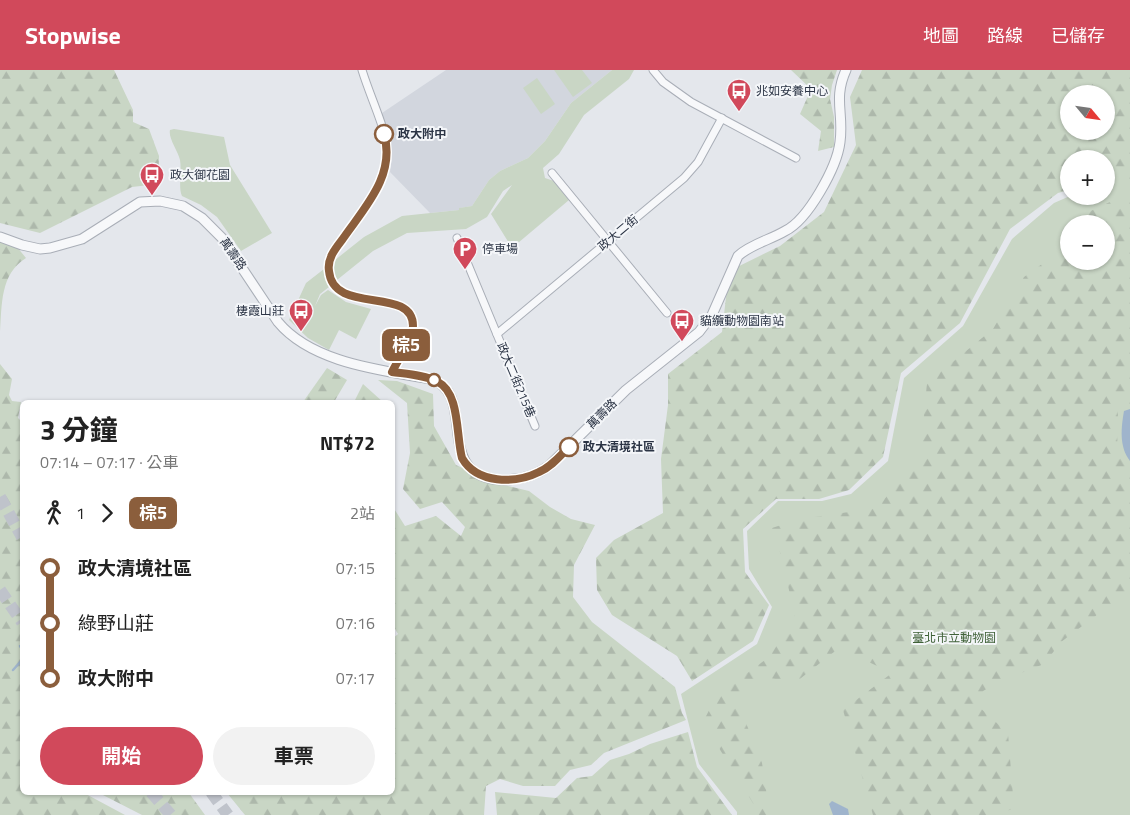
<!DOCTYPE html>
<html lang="zh-TW">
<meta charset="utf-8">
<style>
:root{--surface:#fff;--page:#f2f2f2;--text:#222;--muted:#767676;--accent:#d1495b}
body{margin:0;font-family:"Titillium Web","Noto Sans TC",sans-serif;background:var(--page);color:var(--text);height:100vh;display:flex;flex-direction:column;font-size:19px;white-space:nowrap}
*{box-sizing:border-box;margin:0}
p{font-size:16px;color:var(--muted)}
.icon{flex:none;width:28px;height:28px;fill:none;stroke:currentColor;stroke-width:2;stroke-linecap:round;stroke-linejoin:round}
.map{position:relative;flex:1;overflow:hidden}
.side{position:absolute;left:20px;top:330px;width:375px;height:395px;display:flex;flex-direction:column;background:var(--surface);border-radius:8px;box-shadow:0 1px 4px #0004}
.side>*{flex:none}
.badge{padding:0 10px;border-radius:8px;font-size:18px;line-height:32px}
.needle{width:32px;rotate:119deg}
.controls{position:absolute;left:1060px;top:15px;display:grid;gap:10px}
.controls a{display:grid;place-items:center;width:55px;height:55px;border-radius:50%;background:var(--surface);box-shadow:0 1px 4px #0004;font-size:25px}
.map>.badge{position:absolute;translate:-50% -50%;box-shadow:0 0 0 2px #fff}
.legs{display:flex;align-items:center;gap:8px;height:55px;padding:0 20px;font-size:16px}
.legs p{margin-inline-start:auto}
.head{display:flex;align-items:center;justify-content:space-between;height:85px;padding:0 20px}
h1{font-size:28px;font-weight:700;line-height:38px}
.cta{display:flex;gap:10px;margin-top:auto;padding:10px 20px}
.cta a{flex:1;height:58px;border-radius:30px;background:var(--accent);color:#fff;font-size:20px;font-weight:700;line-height:58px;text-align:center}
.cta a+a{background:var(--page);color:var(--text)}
ul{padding:0 20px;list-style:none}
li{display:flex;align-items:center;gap:18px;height:55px;font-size:19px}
li i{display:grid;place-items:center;width:8px;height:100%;margin:0 6px;background:currentColor}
li i::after{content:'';width:12px;height:12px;margin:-6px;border:4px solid;border-radius:50%;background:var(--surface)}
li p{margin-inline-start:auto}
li:first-child i{background:linear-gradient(#0000 50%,currentColor 0)}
li:last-child i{background:linear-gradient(currentColor 50%,#0000 0)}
header{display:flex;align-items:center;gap:30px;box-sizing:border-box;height:70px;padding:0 25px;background:var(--accent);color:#fff}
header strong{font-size:24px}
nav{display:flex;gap:28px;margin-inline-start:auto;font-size:18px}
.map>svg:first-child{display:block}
.built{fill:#d2d6de}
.green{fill:#c9d6c5;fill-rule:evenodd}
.forest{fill:url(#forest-firs);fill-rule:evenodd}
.water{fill:#9fb4cc}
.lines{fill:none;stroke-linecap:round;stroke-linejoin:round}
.stream{stroke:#9fb4cc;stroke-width:2.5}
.motorway-tunnel{stroke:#bfc3cb;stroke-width:12;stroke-dasharray:12 6;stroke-linecap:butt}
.minor-casing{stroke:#a9aeb7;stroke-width:9}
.tertiary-casing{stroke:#a9aeb7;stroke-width:11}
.minor{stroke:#f7f8fa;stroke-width:7}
.tertiary{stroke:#f7f8fa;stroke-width:9}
.line-1-casing{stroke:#fff;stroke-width:11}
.line-1{stroke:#8b5e3c;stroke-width:8}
.stop-1-dot{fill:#fff;stroke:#8b5e3c;stroke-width:2.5}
.labels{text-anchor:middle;stroke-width:4;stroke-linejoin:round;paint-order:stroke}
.poi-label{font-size:12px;fill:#2b3445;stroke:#f4f6f9;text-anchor:start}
.stop-label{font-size:12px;font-weight:bold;fill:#2b3445;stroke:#f4f6f9;text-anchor:start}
.street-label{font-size:12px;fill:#2b3445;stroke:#f4f6f9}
.park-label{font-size:12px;fill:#3f6138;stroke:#f4f6f9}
</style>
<header>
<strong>Stopwise</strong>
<nav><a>地圖</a><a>路線</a><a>已儲存</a></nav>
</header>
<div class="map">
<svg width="1130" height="745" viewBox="0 0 1130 745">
<defs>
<pattern id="forest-firs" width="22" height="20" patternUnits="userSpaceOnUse" patternTransform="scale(1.25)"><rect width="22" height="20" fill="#c9d6c5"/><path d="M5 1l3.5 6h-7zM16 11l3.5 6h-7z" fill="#adb8ab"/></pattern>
</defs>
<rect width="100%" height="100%" fill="#e4e7ec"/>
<path class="built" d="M 446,0 L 612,0 L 571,33 L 545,71 L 528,88 L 500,101 L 489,110 L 472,136 L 460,138 L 459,140 L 430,143 L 390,102 L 392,87 L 391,74 L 382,43 Z"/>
<g class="green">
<path d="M 554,0 L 582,0 L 592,13 L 573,27 Z"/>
<path d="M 612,0 L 634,0 L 629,9 L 584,45 L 559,84 L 543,98 L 545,108 L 554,111 L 569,130 L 512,178 L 491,144 L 512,115 L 503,121 L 487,147 L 466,159 L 407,163 L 373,181 L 337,210 L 333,199 L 335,190 L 364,167 L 402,146 L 459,140 L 459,138 L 472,136 L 489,110 L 500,101 L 528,88 L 545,71 L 571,33 Z"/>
<path d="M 537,8 L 555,34 L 541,44 L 523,18 Z"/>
<path d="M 174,59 L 224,67 L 230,95 L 272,163 L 241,181 L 217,147 L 201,135 L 182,126 C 178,118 182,101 180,90 C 178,81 168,68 170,60 Z"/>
<path d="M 1130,105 L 1130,745 L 737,745 L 737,742 L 699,694 L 681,624 L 757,574 L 772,537 L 749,499 L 747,461 L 778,431 L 822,431 L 851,424 L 888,391 L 904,308 L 963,256 L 1012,169 L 1054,133 L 1070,126 L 1106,126 L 1106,111 ZM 1069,154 L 1106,154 L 1106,191 L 1069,191 Z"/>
<path d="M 324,199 L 327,211 L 329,217 L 320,224 L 315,236 L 321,225 L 328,220 L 346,232 L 371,239 L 356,269 L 339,260 L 329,280 L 308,268 L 289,250 L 306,213 Z"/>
</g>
<g class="forest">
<path d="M 0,0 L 114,0 L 133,40 L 133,52 L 149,59 L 159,86 L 158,114 L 132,117 L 40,163 L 0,153 Z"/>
<path d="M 791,0 L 837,0 L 832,15 L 830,29 L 834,47 L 834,77 L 818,81 L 821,61 L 800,44 L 811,19 Z"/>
<path d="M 862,0 L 1130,0 L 1130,110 L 1106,109 L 1106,89 L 1069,89 L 1069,120 L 1058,123 L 1010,159 L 960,253 L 901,303 L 883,387 L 849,420 L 819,429 L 776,429 L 743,459 L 745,502 L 769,535 L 753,571 L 692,611 L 677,586 L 612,545 L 597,520 L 596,488 L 614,470 L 663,443 L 661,389 L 668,335 L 668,304 L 722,262 L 729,201 L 780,176 L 824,142 L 856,75 L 850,27 ZM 1069,24 L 1106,24 L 1106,61 L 1069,61 Z"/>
<path d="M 1125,125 L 1130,126 L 1130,334 L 1118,338 L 1117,386 L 1130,393 L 1130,520 L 1061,572 L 1044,594 L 1001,611 L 983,621 L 978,636 L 1008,663 L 1014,738 L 998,745 L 873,745 L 843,640 L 892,603 L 839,578 L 796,612 L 762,607 L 738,633 L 762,693 L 770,745 L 754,745 L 754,735 L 703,652 L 717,625 L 765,590 L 796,552 L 782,488 L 772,458 L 800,449 L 877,438 L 920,386 L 927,313 L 993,259 L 1024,207 L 1060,181 L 1069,167 L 1069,191 L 1106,191 L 1106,154 L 1077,154 L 1082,145 Z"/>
<path d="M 0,170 L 17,177 L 26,188 C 0,204 2,235 0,262 Z"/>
<path d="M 0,294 L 12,309 L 9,325 L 12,331 L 21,332 L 18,348 L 22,352 L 22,722 L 84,723 L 125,745 L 0,745 Z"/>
<path d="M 327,298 L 347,310 L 334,332 L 303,332 Z"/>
<path d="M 378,310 L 397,311 L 433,324 L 434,356 L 456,395 L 492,412 L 529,421 L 550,437 L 571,449 L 595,455 L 574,495 L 573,527 L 592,552 L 675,617 L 682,643 L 686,650 L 604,683 L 591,695 L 570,700 L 555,716 L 523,716 L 500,709 L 486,716 L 484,745 L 245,745 L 227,723 L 392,722 L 392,569 L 398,564 L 392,554 L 393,437 L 405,456 L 436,446 L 461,466 L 465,457 L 442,432 L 420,439 L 403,419 L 410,383 L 407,333 Z"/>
<path d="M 363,314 L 383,332 L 354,332 Z"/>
<path d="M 688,662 L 697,697 L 732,745 L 497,745 L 495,722 L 556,728 L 577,708 L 592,706 L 610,690 L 629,684 L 650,674 Z"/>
<path d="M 99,723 L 189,723 L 205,745 L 142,745 Z"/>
</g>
<g class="water">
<path d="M 1130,339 L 1130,391 C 1119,377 1121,358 1124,341 Z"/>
<path d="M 832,731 L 848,739 L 849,745 L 833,745 L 829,734 Z"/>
</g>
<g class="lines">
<g class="stream">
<path d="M 20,576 L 22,579"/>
<path d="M 13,600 L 22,590"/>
</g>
<g class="motorway-tunnel">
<path d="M 0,427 L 22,467"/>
<path d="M 0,520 L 22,552"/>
<path d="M 151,722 L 171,745"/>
<path d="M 211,722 L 228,745"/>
</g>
<defs>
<g id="minor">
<path d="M 362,0 C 369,23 380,46 386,69 C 395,109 355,151 334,182 C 329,190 327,198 330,208 C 344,243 419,216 412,262 L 392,302"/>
<path d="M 653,0 L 663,12 L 691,32 L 796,88"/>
<path d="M 552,103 L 667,243"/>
<path d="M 457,168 L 535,356"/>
<path d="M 497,264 L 684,108 L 698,92 L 722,48"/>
</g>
<path id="tertiary" d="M 0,167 L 22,175 L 40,179 L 50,178 L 82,169 L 140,132 L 160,131 L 183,136 L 202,148 L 222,168 L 278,252 C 312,293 381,300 430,309 C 480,323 430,408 503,410 C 520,410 536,406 550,395 L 626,320 L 699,262 L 712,245 L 738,186 C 751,174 770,170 785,161 C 808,150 837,97 840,72 C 844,43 833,29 846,0"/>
</defs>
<use href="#minor" class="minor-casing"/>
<use href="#tertiary" class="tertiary-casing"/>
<use href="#minor" class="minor"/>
<use href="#tertiary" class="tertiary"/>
</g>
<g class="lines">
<defs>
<path id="line-1" d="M 384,64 C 396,106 364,138 342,170 C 335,179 327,189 329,201 C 333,246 413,215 413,256 C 412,269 398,290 392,302 C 406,304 425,305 438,312 C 460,323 456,366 462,388 C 477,414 515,414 539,402 C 551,397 560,386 569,377"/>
</defs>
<use href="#line-1" class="line-1-casing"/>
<use href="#line-1" class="line-1"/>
</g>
<defs>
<symbol id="bus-pin" viewBox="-11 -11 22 30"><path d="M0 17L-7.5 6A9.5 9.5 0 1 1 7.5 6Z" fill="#d1495b" stroke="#f4f6f9"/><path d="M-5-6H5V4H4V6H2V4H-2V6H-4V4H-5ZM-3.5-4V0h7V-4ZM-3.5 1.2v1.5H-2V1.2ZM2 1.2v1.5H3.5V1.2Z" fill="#fff"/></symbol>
<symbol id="parking-pin" viewBox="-11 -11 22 30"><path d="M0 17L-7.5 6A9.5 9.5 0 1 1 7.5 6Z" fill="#d1495b" stroke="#f4f6f9"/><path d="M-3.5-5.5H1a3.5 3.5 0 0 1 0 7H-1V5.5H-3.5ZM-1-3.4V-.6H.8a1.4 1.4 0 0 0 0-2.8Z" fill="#fff"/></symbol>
</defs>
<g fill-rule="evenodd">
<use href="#bus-pin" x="725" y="7" width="28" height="38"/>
<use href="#bus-pin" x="138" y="91" width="28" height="38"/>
<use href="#parking-pin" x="451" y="165" width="28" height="38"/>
<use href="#bus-pin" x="287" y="227" width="28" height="38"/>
<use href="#bus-pin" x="668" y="237" width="28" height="38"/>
</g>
<g class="stop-1-dot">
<circle cx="384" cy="64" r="9"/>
<circle cx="434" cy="310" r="6"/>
<circle cx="569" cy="377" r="9"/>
</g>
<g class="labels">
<g class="poi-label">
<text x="756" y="25">兆如安養中心</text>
<text x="170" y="109">政大御花園</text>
<text x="482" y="183">停車場</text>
<text x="284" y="245" text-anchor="end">棲霞山莊</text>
<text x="700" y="255">貓纜動物園南站</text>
</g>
<g class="stop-label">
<text x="398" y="68">政大附中</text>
<text x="583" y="381">政大清境社區</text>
</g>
<g class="street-label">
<text transform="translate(618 163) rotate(-40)" y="4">政大二街</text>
<text transform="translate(233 184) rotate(55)" y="4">萬壽路</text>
<text transform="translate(516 310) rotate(67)" y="4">政大二街215巷</text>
<text transform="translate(602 344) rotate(-45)" y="4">萬壽路</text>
</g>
<g class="park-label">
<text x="954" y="572">臺北市立動物園</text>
</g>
</g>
</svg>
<div class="controls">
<a><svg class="needle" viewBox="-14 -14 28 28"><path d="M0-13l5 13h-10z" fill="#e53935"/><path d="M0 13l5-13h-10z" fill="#767676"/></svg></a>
<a>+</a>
<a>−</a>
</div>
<b class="badge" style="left:406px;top:275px;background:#8b5e3c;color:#fff">棕5</b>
<section class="side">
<div class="head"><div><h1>3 分鐘</h1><p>07:14 – 07:17 · 公車</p></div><b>NT$72</b></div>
<div class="legs"><svg class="icon" aria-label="walk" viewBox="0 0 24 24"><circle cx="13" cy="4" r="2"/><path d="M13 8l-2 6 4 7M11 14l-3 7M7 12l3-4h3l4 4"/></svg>1<svg class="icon" aria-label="forward" viewBox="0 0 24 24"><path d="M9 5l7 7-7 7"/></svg><b class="badge" style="background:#8b5e3c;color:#fff">棕5</b><p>2站</p></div>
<ul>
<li><i style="color:#8b5e3c"></i><b>政大清境社區</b><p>07:15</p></li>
<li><i style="color:#8b5e3c"></i><span>綠野山莊</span><p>07:16</p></li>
<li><i style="color:#8b5e3c"></i><b>政大附中</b><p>07:17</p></li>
</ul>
<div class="cta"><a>開始</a><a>車票</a></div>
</section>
</div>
